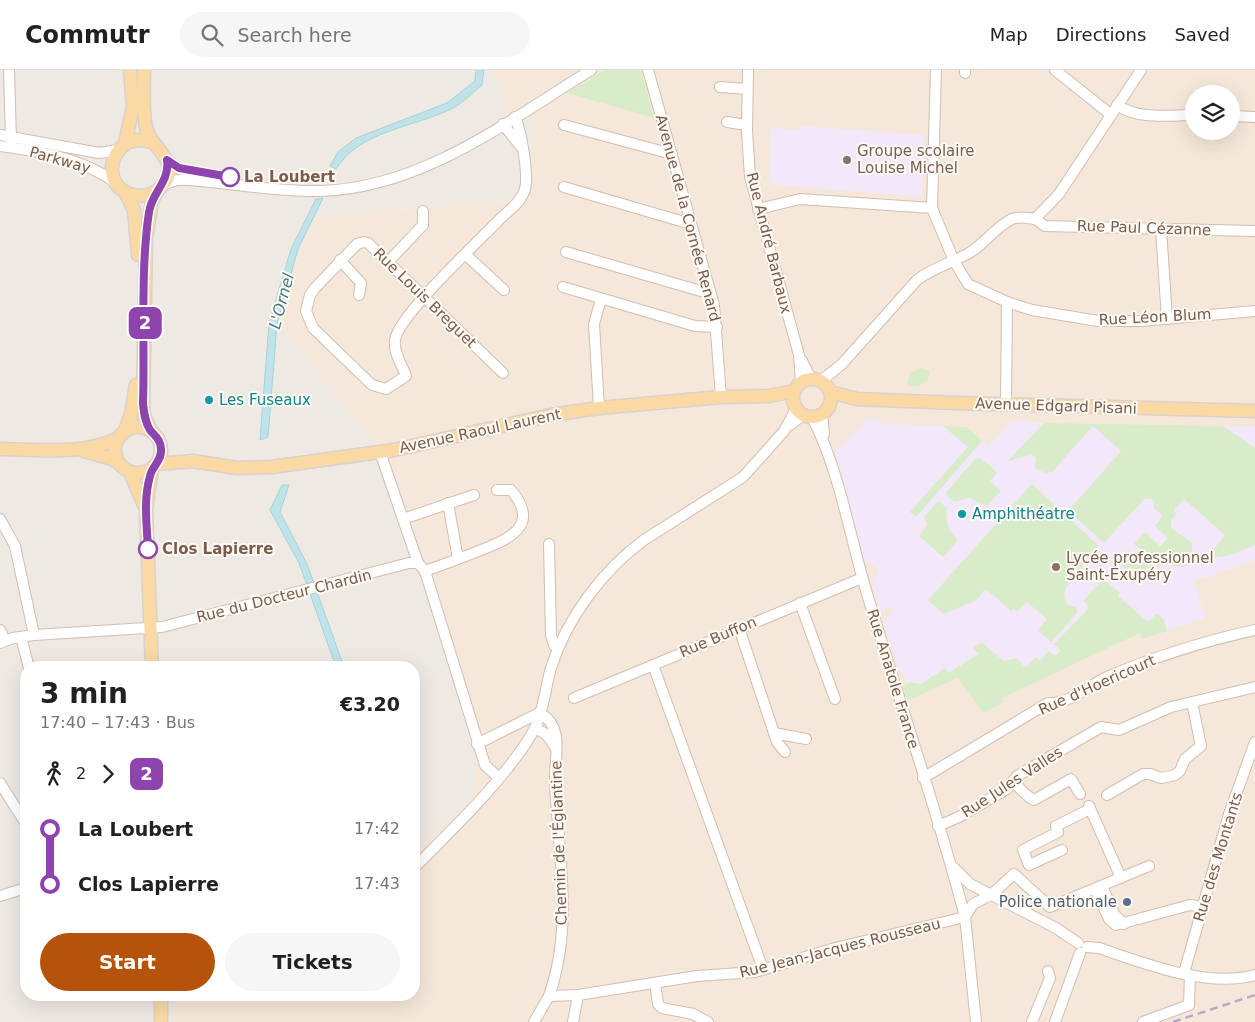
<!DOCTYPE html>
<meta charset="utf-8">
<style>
:root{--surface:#fff;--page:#f6f6f6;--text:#202124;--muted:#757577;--line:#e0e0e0;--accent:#b45309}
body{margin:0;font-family:"DejaVu Sans",sans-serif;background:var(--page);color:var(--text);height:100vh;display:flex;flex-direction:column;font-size:19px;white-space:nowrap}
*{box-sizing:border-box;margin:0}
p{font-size:16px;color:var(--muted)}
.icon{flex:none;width:28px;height:28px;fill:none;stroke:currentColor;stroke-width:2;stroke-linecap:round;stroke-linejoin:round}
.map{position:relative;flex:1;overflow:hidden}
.details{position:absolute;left:20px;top:591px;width:400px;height:340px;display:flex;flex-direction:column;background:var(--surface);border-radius:20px;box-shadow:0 5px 20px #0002}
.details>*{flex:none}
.badge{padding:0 10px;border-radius:8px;font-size:18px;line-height:32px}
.buttons{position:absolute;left:1185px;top:15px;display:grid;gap:10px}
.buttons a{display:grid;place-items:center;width:55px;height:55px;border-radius:50%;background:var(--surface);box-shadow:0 5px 20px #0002;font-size:25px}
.map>.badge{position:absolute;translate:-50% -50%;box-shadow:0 0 0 2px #fff}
.legs{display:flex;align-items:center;gap:8px;height:55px;padding:0 20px;font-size:16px}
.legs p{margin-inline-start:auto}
.headline{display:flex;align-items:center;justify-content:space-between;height:85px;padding:0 20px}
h1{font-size:28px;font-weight:800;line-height:38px}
.action{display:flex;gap:10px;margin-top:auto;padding:10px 20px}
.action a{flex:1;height:58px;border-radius:30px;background:var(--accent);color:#fff;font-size:20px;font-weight:800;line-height:58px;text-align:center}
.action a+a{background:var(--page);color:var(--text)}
ul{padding:0 20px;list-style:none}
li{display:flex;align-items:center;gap:18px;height:55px;font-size:19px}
li i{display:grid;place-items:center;width:8px;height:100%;margin:0 6px;background:currentColor}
li i::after{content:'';width:12px;height:12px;margin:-6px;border:4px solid;border-radius:50%;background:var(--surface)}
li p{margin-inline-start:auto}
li:first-child i{background:linear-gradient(#0000 50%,currentColor 0)}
li:last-child i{background:linear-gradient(currentColor 50%,#0000 0)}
header{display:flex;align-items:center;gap:30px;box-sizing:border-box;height:70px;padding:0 25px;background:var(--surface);border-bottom:1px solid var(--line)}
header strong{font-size:24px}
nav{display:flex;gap:28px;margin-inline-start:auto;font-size:18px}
.search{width:350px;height:45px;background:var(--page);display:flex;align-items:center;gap:12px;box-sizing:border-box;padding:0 18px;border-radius:28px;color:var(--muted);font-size:19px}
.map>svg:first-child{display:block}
.residential{fill:#f5e8da;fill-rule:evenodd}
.industrial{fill:#efe9e4}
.education{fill:#f3e8fa}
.green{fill:#d8ecc9}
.water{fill:#bfe3e8;stroke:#a5d3da}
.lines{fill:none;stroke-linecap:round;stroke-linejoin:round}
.minor-casing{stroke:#d1beb0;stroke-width:12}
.major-casing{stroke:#dad1cd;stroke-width:15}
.minor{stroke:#fff;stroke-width:10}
.major{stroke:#fbd9a5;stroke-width:12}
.rail{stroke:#b9a8c9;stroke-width:2.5;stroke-dasharray:8 5;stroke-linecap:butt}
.line-1-casing{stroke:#fff;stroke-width:11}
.line-1{stroke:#8e44ad;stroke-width:8}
.education-dot{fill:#8d6e63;stroke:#fffaf3;stroke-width:2}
.stop-1-dot{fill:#fff;stroke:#8e44ad;stroke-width:2.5}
.culture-dot{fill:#0f9aa8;stroke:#fffaf3;stroke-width:2}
.service-dot{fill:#5c6f8a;stroke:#fffaf3;stroke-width:2}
.labels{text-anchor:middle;stroke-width:4;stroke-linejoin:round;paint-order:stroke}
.education-label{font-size:15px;fill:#785e54;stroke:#fffaf3;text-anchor:start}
.street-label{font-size:15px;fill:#7a5c4d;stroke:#fffaf3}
.stop-label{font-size:15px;font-weight:bold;fill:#7a5c4d;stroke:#fffaf3;text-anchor:start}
.culture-label{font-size:15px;fill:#0d838f;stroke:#fffaf3;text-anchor:start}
.service-label{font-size:15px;fill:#4e5e75;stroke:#fffaf3;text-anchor:end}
.water-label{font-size:16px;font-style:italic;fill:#437c86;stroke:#fffaf3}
</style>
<header>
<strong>Commutr</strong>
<div class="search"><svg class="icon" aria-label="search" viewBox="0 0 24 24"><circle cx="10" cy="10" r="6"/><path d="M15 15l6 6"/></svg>Search here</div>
<nav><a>Map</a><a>Directions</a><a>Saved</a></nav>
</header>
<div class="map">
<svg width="1255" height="952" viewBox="0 0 1255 952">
<rect width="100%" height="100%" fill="#fdf6ec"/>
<path class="residential" d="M 493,0 L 1255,0 L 1255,952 L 174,952 L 173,925 L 414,925 L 414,785 L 473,724 L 481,665 L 441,531 L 396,401 L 274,248 L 293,197 L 317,145 L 533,129 ZM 1194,24 L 1231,24 L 1231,61 L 1194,61 Z"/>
<path class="industrial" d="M 0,0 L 493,0 L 505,38 L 530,47 L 533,129 L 317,145 L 293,197 L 274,248 L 396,401 L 441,531 L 481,665 L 473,725 L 414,785 L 414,598 L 26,598 L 26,925 L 173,925 L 174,952 L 0,952 Z"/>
<g class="education">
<path d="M 802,56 L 924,65 L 922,127 L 769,114 L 771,57 L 801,61 Z"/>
<path d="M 876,348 L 884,354 L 967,357 L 988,377 L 1011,352 L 1025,350 L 1035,353 L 1255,357 L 1255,490 L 1194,511 L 1205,548 L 1142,569 L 1140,563 L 1002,628 L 1004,632 L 983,643 L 958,608 L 907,631 L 903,617 L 907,614 L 904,602 L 899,601 L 884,552 L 893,541 L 887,536 L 880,544 L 872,511 L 879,501 L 869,491 L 865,491 L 835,383 L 867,350 Z"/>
</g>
<g class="green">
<path d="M 604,0 L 641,0 L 654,48 L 567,23 Z"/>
<path d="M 922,298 L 930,301 L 928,310 L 918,316 L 910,317 L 907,313 L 910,303 Z"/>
<path d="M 1044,353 L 1223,356 L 1255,378 L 1255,475 C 1242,480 1221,491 1208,486 L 1225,465 L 1184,429 L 1174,440 L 1177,444 L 1171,450 L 1171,458 L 1192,473 L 1192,493 L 1185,497 L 1165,495 L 1135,501 L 1130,497 L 1127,501 L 1118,492 L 1128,481 L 1134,485 L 1140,479 L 1134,474 L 1145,462 L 1160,476 L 1168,468 L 1155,456 L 1163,446 L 1154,438 L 1152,429 L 1145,428 L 1104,473 L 1068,441 L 1121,381 L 1093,356 L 1052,402 L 1045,403 L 1035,398 L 1036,388 L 1031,384 L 1007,392 Z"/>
<path d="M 943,356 L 967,357 L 982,371 L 916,447 L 910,442 L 968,377 Z"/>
<path d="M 981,388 L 997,403 L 990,411 L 1001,421 L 987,436 L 969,428 L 954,432 L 945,424 L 975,389 Z"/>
<path d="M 1032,414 L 1099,476 L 1083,494 L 1081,502 L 1066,517 L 1064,525 L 1067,535 L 1076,537 L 1077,543 L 1051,572 L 1038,560 L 1047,549 L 1027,532 L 1017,542 L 1014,539 L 1011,541 L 986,519 L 975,531 L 944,544 L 928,530 Z"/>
<path d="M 938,431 L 947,438 C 945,452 948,460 958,470 L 943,487 L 919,466 L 927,455 L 924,447 Z"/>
<path d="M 1103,509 L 1120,523 L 1118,526 L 1148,552 L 1157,543 L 1164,550 L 1167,561 L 1142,569 L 1140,563 L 1002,628 L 1004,632 L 983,643 L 958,608 L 907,631 L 903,617 L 910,612 L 921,614 L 945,598 L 949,603 L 978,584 L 973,577 L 982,573 L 1004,591 L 1016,588 L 1026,598 L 1036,587 L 1040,591 L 1049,581 L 1055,586 L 1061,580 L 1054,574 L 1087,540 L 1088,535 L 1083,531 Z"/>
</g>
<g class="water">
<path d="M 476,0 L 484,0 L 482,15 C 472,23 461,35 449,40 C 410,58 360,61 336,99 L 330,96 L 338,82 L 356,68 L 447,33 L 475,11 Z"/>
<path d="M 323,128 L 298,179 L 277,254 L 268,367 L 260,370 L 269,253 L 291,179 L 316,129 Z"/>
<path d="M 282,415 L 289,415 L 280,442 L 307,494 L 344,597 L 336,597 L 299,493 L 270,440 Z"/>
</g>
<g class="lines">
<defs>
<g id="minor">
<path d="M 9,0 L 11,71"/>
<path d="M 648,0 L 714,235 L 721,327"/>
<path d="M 748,0 L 747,61 L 750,107 L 799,285 L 801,312"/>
<path d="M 936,0 L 932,138 L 954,191 L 968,214 L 1007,232 L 1032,240 L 1098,251 L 1141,251 L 1255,241"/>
<path d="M 1055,0 L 1110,44"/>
<path d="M 965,3 L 965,0"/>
<path d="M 720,17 L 747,19"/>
<path d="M 1117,35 C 1139,50 1168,45 1194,45"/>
<path d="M 1231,46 L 1255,47"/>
<path d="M 727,52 L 747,55"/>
<path d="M 503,54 L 521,77"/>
<path d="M 564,55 L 672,84"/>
<path d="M 0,65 L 99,83 L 118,80"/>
<path d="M 0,76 C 39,81 84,89 116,113"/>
<path d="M 167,90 L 179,99 L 228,107"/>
<path d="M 162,115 L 177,110 L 188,110 C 232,113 276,122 321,121 C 422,118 508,51 591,0"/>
<path d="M 564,117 L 691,154"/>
<path d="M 758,139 L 800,129 L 932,138"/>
<path d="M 1035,149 L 1045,156 L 1255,161"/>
<path d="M 1161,159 L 1167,249"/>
<path d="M 566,182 L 711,224"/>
<path d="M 466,185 L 504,220"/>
<path d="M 340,190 L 361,213 L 359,225"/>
<path d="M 388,192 L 423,155 L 423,141"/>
<path d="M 563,217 L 695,256 L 717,257"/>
<path d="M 802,291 L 811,309"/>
<path d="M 503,303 L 368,173 L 364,172 L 357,174 L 315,218 L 310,225 L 306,241 L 313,258 L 372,315 L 386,319 L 406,306 C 402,295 393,282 395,270 C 398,246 478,172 499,150 C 507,142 520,133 524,122 C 530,108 521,61 515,47"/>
<path d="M 821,311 L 842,294 L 917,210 C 934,197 952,193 969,183 C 985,174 995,157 1012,149 C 1019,146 1027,148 1035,149 L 1059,124 L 1141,0"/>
<path d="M 1006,335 L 1007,232"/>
<path d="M 599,338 L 594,254 L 601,229"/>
<path d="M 822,344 L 824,364"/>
<path d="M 790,355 L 803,345"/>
<path d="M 380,382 L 418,493"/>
<path d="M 448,433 L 458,489"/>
<path d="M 0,449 L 15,476 L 34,565"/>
<path d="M 403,449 L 474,425"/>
<path d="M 549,474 L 551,565 L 554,575 L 557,578"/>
<path d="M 418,493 L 425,501 L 485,695 L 499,708"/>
<path d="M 425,501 C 442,495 459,489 476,482 C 507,470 542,457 511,420 L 497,420"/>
<path d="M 800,533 L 835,629"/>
<path d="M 739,558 L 777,672 L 785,682"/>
<path d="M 0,560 L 5,570"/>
<path d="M 21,567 L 29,598"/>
<path d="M 0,573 L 13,568 L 34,565 L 162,557 L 409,493 L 418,493"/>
<path d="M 653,595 L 763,899"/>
<path d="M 574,628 L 862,508"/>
<path d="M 541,644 C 565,657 554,689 555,711 C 558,784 574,855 549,926"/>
<path d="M 535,658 L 546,664 L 556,678"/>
<path d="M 774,663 L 806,669"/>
<path d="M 477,674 L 541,642"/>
<path d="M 923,708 L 1048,633 C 1070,634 1088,616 1107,607 C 1154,587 1205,571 1255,560"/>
<path d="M 1013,712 C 1020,717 1026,727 1034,730 L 1071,709 L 1080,724"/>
<path d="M 0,713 L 26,754"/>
<path d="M 1107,725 L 1143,704 L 1150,704 L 1161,708 L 1175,705 L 1180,701 L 1185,689 L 1201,676 L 1192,632"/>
<path d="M 1089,736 L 1121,808"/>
<path d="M 938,756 L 959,747 L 1007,719 L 1017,706 L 1101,657 L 1119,660 L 1171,637 L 1255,617"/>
<path d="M 1062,780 L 1029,795 L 1023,780 L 1058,762 L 1056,756 L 1090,739"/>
<path d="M 414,798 C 452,760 508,706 534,660 C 544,641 545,618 551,598 C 566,549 603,500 644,470 L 743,407 L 784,361 L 796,339"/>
<path d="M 954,798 L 970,814 L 1056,858 L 1078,873"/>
<path d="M 1102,816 L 1114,844 L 1124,854"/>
<path d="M 1095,819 L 1109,849 L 1116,855 L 1190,835 L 1203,837"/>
<path d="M 0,826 L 26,818"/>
<path d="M 1087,877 L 1099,878 C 1146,894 1206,918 1255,905"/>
<path d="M 1184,903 L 1229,744 L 1255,672"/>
<path d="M 655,913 L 658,934 L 662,938 L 693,944 L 708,952"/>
<path d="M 534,952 L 549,926 L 578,925 L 697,906 L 755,902 L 835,878 L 965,847 C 937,739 900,634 868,527 C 850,469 840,401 812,347"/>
<path d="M 573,952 L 578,925"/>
<path d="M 976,952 L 965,847 L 973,834 L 991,825 L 1014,804 L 1050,837 L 1149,796"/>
<path d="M 1032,952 L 1050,908 L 1048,901"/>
<path d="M 1055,952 L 1080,883"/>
<path d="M 1143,952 L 1189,935 L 1190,905"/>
</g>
<g id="major">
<path d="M 144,0 C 144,19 142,39 146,57 C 149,78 188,94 158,120 C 151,125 142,127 133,125 C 94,115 114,56 154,73"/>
<path d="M 125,74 L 133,36 L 130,0"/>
<path d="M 125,122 L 134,140 L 138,185"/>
<circle cx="812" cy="328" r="19"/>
<path d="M 830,322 L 857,329 L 957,333 L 1255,341"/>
<circle cx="138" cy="380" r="23"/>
<path d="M 151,361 L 144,345 L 143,334 L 146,168 L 152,131 L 158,120"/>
<path d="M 124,362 L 131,345 L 136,315"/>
<path d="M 0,379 C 38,379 84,386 119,368"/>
<path d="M 84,381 L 112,389 L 119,393"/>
<path d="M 157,394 L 193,391 L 237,398 L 272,397 L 394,380 L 551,345 L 599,338 L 721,327 L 769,326 L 794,321"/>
<path d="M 130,402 L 144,435"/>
<path d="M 152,598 L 146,439 L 152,399"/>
<path d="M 161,925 L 161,952"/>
</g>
</defs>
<use href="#minor" class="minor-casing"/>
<use href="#major" class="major-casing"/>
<use href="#minor" class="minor"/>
<use href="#major" class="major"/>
<path class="rail" d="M 1173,952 L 1255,925"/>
</g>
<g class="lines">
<defs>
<path id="line-1" d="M 148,479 C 147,455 143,431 150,406 C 152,396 162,391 161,379 C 161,370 155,366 150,360 C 145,352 144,343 143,334 C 145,272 140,202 149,142 C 152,122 170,112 167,90 L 179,98 L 230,107"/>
</defs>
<use href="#line-1" class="line-1-casing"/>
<use href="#line-1" class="line-1"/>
</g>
<g class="education-dot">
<circle cx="847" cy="90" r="5"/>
<circle cx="1056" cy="497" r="5"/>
</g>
<g class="stop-1-dot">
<circle cx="230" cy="107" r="9"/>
<circle cx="148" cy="479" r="9"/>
</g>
<g class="culture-dot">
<circle cx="209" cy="330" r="5"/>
<circle cx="962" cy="444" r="5"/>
</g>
<circle class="service-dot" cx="1127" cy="832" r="5"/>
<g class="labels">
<g class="education-label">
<text x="857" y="86">Groupe scolaire<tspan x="857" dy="17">Louise Michel</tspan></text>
<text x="1066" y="493">Lycée professionnel<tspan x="1066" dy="17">Saint-Exupéry</tspan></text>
</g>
<g class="street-label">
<text transform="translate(60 90) rotate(16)" y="5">Parkway</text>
<text transform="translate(688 148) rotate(75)" y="5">Avenue de la Cornée Renard</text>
<text transform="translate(1144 158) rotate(2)" y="5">Rue Paul Cézanne</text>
<text transform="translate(769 173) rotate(76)" y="5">Rue André Barbaux</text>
<text transform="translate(425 228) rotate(44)" y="5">Rue Louis Breguet</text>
<text transform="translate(1155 247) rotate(-3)" y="5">Rue Léon Blum</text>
<text transform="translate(1056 336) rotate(2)" y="5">Avenue Edgard Pisani</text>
<text transform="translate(480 361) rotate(-12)" y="5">Avenue Raoul Laurent</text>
<text transform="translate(284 526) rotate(-14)" y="5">Rue du Docteur Chardin</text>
<text transform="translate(718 567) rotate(-23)" y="5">Rue Buffon</text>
<text transform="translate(893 609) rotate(73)" y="5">Rue Anatole France</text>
<text transform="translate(1097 615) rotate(-24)" y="5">Rue d'Hoericourt</text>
<text transform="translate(1012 712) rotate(-33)" y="5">Rue Jules Valles</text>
<text transform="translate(559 773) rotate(-92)" y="5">Chemin de l'Églantine</text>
<text transform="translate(1218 787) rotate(-73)" y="5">Rue des Montants</text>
<text transform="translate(840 878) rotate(-14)" y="5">Rue Jean-Jacques Rousseau</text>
</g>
<g class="stop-label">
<text x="244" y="112">La Loubert</text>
<text x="162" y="484">Clos Lapierre</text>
</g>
<g class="culture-label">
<text x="219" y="335">Les Fuseaux</text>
<text x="972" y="449">Amphithéatre</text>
</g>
<g class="service-label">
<text x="1117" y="837">Police nationale</text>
</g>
<g class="water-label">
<text transform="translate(281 231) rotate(-75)" y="6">L'Ornel</text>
</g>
</g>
</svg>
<div class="buttons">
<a><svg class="icon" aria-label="layers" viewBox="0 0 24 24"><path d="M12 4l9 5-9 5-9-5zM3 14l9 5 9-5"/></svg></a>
</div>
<b class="badge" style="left:145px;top:253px;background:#8e44ad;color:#fff">2</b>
<section class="details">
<div class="headline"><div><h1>3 min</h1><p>17:40 – 17:43 · Bus</p></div><b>€3.20</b></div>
<div class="legs"><svg class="icon" aria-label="walk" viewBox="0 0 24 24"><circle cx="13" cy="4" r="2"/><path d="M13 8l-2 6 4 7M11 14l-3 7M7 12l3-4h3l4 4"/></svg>2<svg class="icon" aria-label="forward" viewBox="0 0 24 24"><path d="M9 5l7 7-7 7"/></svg><b class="badge" style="background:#8e44ad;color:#fff">2</b></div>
<ul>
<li><i style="color:#8e44ad"></i><b>La Loubert</b><p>17:42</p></li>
<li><i style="color:#8e44ad"></i><b>Clos Lapierre</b><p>17:43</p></li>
</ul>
<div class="action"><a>Start</a><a>Tickets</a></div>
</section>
</div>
